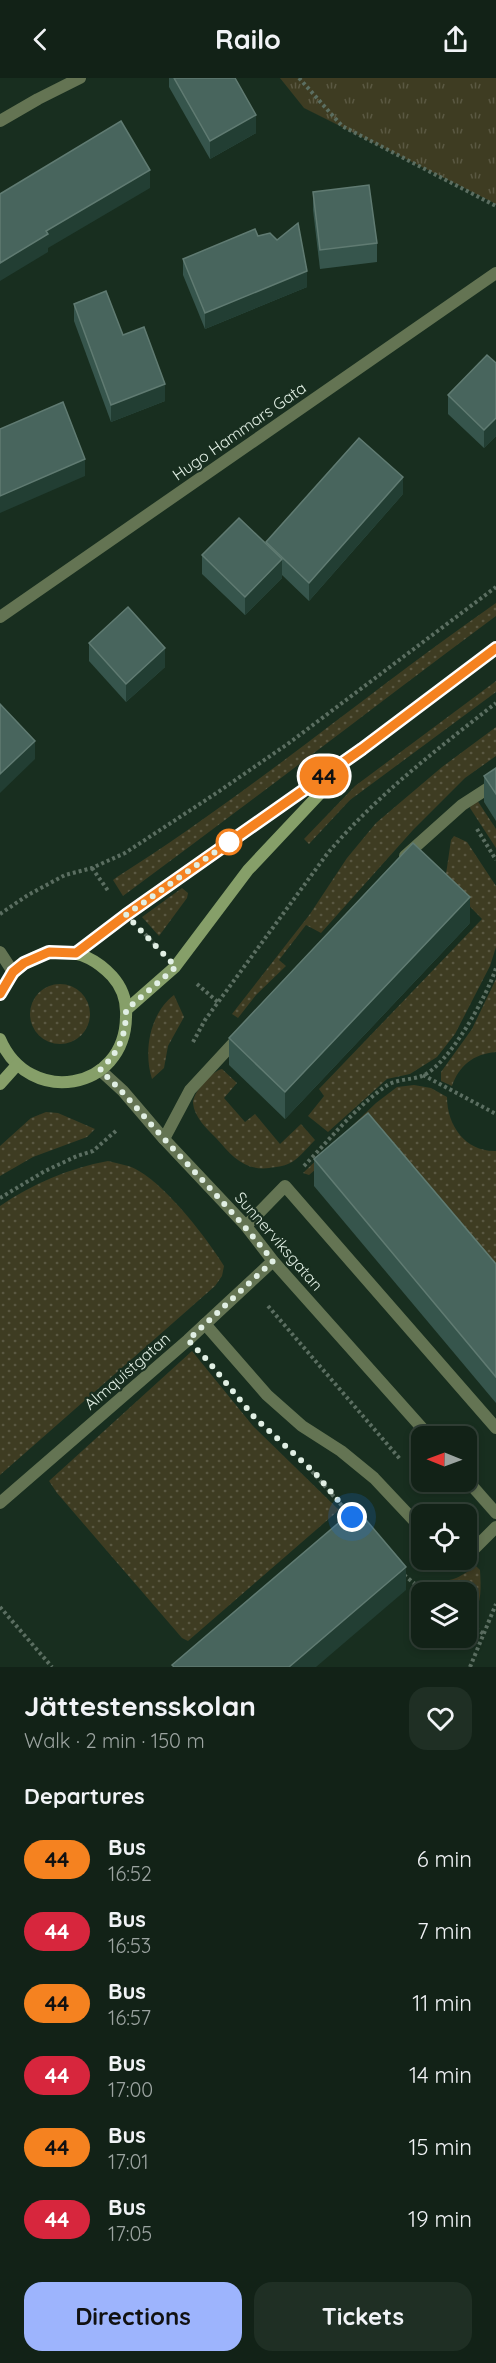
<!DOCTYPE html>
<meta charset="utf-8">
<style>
:root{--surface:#122217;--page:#1f2f24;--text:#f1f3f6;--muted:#9ca4a1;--line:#313f36;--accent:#9db4fd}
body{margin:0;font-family:Quicksand,sans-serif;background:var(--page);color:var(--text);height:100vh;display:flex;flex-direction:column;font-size:22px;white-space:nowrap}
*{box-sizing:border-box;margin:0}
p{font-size:20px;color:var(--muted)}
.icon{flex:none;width:33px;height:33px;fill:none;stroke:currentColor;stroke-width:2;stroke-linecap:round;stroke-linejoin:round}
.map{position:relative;height:1589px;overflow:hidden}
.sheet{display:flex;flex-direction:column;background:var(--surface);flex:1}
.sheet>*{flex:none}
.badge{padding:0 12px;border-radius:20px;font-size:21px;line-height:39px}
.needle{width:39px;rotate:271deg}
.controls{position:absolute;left:411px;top:1348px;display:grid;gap:12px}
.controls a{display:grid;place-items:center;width:66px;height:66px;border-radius:12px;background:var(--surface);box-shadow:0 3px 9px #0003,0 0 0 2px var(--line);font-size:30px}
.you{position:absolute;width:30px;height:30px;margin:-15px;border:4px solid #fff;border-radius:50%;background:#1a73e8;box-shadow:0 0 0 9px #1a73e833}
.map>.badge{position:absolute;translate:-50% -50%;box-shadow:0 0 0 3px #fff}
h2{padding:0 24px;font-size:22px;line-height:54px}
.round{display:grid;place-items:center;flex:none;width:63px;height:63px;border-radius:18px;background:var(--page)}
.overview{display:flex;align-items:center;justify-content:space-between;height:102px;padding:0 24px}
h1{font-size:28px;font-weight:800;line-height:45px}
.primary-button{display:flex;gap:12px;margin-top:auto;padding:12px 24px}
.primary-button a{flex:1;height:69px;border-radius:18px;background:var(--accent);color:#111;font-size:24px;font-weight:800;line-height:69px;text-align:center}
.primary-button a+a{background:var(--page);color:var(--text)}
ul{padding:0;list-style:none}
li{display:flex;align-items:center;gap:18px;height:72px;padding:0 24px}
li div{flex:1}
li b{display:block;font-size:22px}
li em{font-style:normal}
li .badge{min-width:66px;font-weight:700;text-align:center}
header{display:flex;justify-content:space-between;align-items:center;height:78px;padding:0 24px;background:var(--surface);font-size:27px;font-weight:800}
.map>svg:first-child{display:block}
.grass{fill:url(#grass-dots)}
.park{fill:url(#park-tufts)}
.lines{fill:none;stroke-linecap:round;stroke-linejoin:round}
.path{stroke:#5b6e61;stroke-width:4;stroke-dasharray:3 3;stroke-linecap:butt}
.lane{stroke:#647453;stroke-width:12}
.street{stroke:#647453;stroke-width:12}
.secondary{stroke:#869f69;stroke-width:12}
.wall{fill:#36554c}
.shaded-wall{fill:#223e33}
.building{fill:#48655d;stroke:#607b72;stroke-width:1.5}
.line-casing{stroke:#fff;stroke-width:14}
.line{stroke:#f58220;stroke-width:9}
.walk{stroke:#e1efe4;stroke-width:6;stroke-dasharray:0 10.8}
.stop-dot{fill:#fff;stroke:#f58220;stroke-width:3}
.labels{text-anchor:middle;stroke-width:4.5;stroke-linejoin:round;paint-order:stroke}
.street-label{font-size:16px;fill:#e1efe4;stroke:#182e1f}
</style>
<header><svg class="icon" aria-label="back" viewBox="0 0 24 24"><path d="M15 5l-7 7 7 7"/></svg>Railo<svg class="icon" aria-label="share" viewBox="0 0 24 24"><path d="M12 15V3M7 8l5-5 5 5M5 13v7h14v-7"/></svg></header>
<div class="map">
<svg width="496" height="1589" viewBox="0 0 496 1589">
<defs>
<pattern id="grass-dots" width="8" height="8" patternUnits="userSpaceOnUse" patternTransform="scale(1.5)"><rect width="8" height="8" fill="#3e3c22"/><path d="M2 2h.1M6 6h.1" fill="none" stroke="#5a5842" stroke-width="1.8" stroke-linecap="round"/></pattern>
<pattern id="park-tufts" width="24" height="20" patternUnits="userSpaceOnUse" patternTransform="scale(1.5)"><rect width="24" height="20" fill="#3e3c22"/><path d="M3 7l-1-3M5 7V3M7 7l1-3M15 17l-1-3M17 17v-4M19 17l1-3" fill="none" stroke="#5a5842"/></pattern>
</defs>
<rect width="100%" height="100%" fill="#182e1f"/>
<g class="grass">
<path d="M 496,525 L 496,538 C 371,631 248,726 123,818 L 113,802 L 117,799 C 249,716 368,614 496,525 Z"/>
<path d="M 496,603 L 496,614 L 350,722 L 309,766 L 304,761 L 355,708 Z"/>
<path d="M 496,649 L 496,678 L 465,700 L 413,752 L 321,855 L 306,847 L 279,882 L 286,888 L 256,917 L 238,940 L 232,936 L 310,836 L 347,780 L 376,745 L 442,689 Z"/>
<path d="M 477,722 L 496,751 L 496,770 L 470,730 L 471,726 Z"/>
<path d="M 454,758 L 467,764 L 496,808 L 496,869 L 490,888 L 455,956 L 437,979 L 410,996 L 387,1001 L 328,1054 L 308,1038 L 324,1018 L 319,1011 L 482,841 L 445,803 L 451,762 Z"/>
<path d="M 182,810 L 188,815 L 187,820 L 159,858 L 142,839 Z"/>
<path d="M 496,901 L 496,974 C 473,976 459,988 452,1008 L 441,1003 L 441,994 L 472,951 Z"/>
<circle cx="60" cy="936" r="30"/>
<path d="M 174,917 L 184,939 L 168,968 L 164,990 L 152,1001 C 143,973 150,935 174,917 Z"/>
<path d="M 222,991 L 237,1005 L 224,1020 L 245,1044 L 255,1036 L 280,1066 L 301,1046 L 315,1062 C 308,1069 300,1079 292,1084 C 286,1088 276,1089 269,1090 C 244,1093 232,1078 216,1060 C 207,1051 194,1039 193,1025 C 193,1014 212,993 222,991 Z"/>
<path d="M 414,1007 L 431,1010 L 447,1019 C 447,1048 466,1074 496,1073 L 496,1199 L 369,1047 L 309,1097 L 303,1095 L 376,1025 L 397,1009 Z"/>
<path d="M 46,1034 L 58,1035 L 95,1051 L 87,1059 L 33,1079 L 0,1098 L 0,1068 L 31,1040 Z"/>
<path d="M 108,1083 C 119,1086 130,1087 139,1093 C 168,1110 206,1159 224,1188 L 222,1198 L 215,1208 L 0,1397 L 0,1128 C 32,1106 69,1090 108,1083 Z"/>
<path d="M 192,1273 L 253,1348 L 339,1432 L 188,1563 L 182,1560 L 57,1415 L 49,1403 Z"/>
<path d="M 476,1488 L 480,1492 C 481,1509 482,1524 473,1538 L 467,1533 L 466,1515 L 443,1515 L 431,1503 C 453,1504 458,1500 476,1488 Z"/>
</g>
<path class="park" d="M 280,0 L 496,0 L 496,126 L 304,30 Z"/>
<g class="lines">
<g class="path">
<path d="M 299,0 L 342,48 L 496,128"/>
<path d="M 477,751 L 496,782"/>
<path d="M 92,790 L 109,814"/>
<path d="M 0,836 L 28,817 L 65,797 L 92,790 L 125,775 L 218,714 L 289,665 L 496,509"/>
<path d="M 145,856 L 156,868"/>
<path d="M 197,906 L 219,925"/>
<path d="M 193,964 L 205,942 L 327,776 C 376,718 436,672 496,625"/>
<path d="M 423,997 L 496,1036"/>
<path d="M 304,1088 C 330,1061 356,1029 386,1008 C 396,1001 411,1002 422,998 C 449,987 487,918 496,890"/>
<path d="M 0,1120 L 45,1093 L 77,1078 L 93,1073 L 118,1051"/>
<path d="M 268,1228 L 400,1381"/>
<path d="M 308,1389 L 351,1438"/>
<path d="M 404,1497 L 426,1515"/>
<path d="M 0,1529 L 52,1589"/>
<path d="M 466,1543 L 484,1556"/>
<path d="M 470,1589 L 496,1526"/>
</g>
<g class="lane">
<path d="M 405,778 L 462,727 L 496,705"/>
<path d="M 164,1061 L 190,1012 L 239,959"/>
<path d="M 246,1148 L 285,1108 L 496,1350"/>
<path d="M 205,1246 L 267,1317 L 302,1348 L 341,1373 L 374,1400 L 422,1451"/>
<path d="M 466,1474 L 474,1471 L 496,1449"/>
</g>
<g class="street">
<path d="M 0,43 L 38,21 L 80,0"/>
<path d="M 0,539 L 496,195"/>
<path d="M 0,874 L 13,894"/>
<path d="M 100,992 L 123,1013 L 164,1061 L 246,1148 L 273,1183 L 430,1359"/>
<path d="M 466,1401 L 496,1435"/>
<path d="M 0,1425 L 188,1262 L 273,1183"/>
</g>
<g class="secondary">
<path d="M 76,875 L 126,837 L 362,671 L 496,570"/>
<path d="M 0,916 C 12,892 31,875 59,874 C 80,873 98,883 112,898 C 122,909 127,924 126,939 C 125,1013 29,1029 0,961"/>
<path d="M 126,932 L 175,889 L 248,792 L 343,691"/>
<path d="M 0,1006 L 17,987"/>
</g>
</g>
<g class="wall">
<path d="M 169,0 L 235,0 L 256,55 L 210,81 L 169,9 Z"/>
<path d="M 313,114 L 377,165 L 377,184 L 320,191 L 313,132 Z"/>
<path d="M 258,158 L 307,209 L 205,251 L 183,197 L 183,181 Z"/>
<path d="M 74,226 L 123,257 L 165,323 L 111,344 L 74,243 Z"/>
<path d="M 496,285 L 496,358 L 484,370 L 448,336 L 448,317 Z"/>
<path d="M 403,416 L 309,523 L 282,497 L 282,500 L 245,537 L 202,496 L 202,477 L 266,466 L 266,464 Z"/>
<path d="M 89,565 L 165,589 L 126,624 L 89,583 Z"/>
<path d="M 496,690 L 496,743 L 484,724 L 484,698 Z"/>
<path d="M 470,845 L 285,1041 L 229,987 L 229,960 Z"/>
<path d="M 314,1081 L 496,1186 L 496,1325 L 314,1108 Z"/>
</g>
<g class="shaded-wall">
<path d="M 256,37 L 256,55 L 210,81 L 210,63 Z"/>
<path d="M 150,92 L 150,110 L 48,170 L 48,174 L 0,203 L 0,185 L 46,153 Z"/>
<path d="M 307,193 L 307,209 L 205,251 L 205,235 Z"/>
<path d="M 165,306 L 165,323 L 111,344 L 111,327 Z"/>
<path d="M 496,340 L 496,358 L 484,370 L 484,352 Z"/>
<path d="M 85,381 L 85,398 L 0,435 L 0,418 Z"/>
<path d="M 403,399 L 403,416 L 309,523 L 309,505 Z"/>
<path d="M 282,481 L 282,500 L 245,537 L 245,519 Z"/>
<path d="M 165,570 L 165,589 L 126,624 L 126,606 Z"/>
<path d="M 35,663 L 35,681 L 0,715 L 0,696 Z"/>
<path d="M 470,819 L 470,845 L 285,1041 L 285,1014 Z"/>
<path d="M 406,1489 L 406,1512 L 316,1589 L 289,1589 Z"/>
</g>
<g class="building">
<path d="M 174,0 L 235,0 L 256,37 L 210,63 Z"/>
<path d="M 121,43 L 150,92 L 46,153 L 48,156 L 0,185 L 0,116 Z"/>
<path d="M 369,107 L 377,165 L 320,172 L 313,114 Z"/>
<path d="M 298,145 L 307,193 L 205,235 L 183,181 L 255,151 L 258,158 L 270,155 L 277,162 Z"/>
<path d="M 106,213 L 123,257 L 144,249 L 165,306 L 111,327 L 74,226 Z"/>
<path d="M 487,277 L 496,285 L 496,340 L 484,352 L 448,317 Z"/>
<path d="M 63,324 L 85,381 L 0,418 L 0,351 Z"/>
<path d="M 359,360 L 403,399 L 309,505 L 266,464 Z"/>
<path d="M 239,440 L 282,481 L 245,519 L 202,477 Z"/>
<path d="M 128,529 L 165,570 L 126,606 L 89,565 Z"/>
<path d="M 0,626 L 35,663 L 0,696 Z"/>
<path d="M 496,690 L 496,716 L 484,698 Z"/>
<path d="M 413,765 L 470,819 L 285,1014 L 229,960 Z"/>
<path d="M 368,1035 L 496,1186 L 496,1299 L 314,1081 Z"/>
<path d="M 356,1430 L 406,1489 L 289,1589 L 174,1589 L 172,1587 Z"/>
</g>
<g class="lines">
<defs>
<path id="line" d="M 0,916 L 13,894 L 24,885 L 49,874 L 76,875 L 126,837 L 362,671 L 496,570"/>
</defs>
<use href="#line" class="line-casing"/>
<use href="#line" class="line"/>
<path class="walk" d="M 229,764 L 235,760 L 126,837 L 176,889 L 126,932 C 126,958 119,974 100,992 C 124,1014 144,1039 166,1063 C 202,1102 239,1140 273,1183 L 188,1262 L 208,1283 L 255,1340 L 315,1395 L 352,1439"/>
</g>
<circle class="stop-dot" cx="229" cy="764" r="12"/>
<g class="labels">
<g class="street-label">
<text transform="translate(239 353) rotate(-35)" y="6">Hugo Hammars Gata</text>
<text transform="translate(279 1163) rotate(49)" y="6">Sunnerviksgatan</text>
<text transform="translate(127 1293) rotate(-41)" y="6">Almquistgatan</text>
</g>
</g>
</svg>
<div class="controls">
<a><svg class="needle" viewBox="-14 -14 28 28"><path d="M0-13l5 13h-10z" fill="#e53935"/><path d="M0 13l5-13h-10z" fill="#9ca4a1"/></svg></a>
<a><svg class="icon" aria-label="locate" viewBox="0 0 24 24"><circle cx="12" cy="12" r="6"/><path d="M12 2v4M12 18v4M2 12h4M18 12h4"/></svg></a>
<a><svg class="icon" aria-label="layers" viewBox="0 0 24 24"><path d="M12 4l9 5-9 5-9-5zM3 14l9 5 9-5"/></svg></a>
</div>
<div class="you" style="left:352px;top:1439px"></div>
<b class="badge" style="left:324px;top:698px;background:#f58220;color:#111">44</b>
</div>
<section class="sheet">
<div class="overview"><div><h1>Jättestensskolan</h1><p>Walk · 2 min · 150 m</p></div><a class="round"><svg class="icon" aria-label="heart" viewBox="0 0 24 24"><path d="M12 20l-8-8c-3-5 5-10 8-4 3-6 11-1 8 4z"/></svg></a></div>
<h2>Departures</h2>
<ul>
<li><span class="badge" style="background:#f58220;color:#111">44</span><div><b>Bus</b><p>16:52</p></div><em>6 min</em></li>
<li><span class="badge" style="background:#d7263d;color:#fff">44</span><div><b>Bus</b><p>16:53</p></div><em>7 min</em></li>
<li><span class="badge" style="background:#f58220;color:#111">44</span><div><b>Bus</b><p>16:57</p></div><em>11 min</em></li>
<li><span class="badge" style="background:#d7263d;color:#fff">44</span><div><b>Bus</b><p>17:00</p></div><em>14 min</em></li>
<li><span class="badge" style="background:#f58220;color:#111">44</span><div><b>Bus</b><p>17:01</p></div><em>15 min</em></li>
<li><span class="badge" style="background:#d7263d;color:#fff">44</span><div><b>Bus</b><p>17:05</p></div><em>19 min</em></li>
</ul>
<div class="primary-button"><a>Directions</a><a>Tickets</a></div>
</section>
